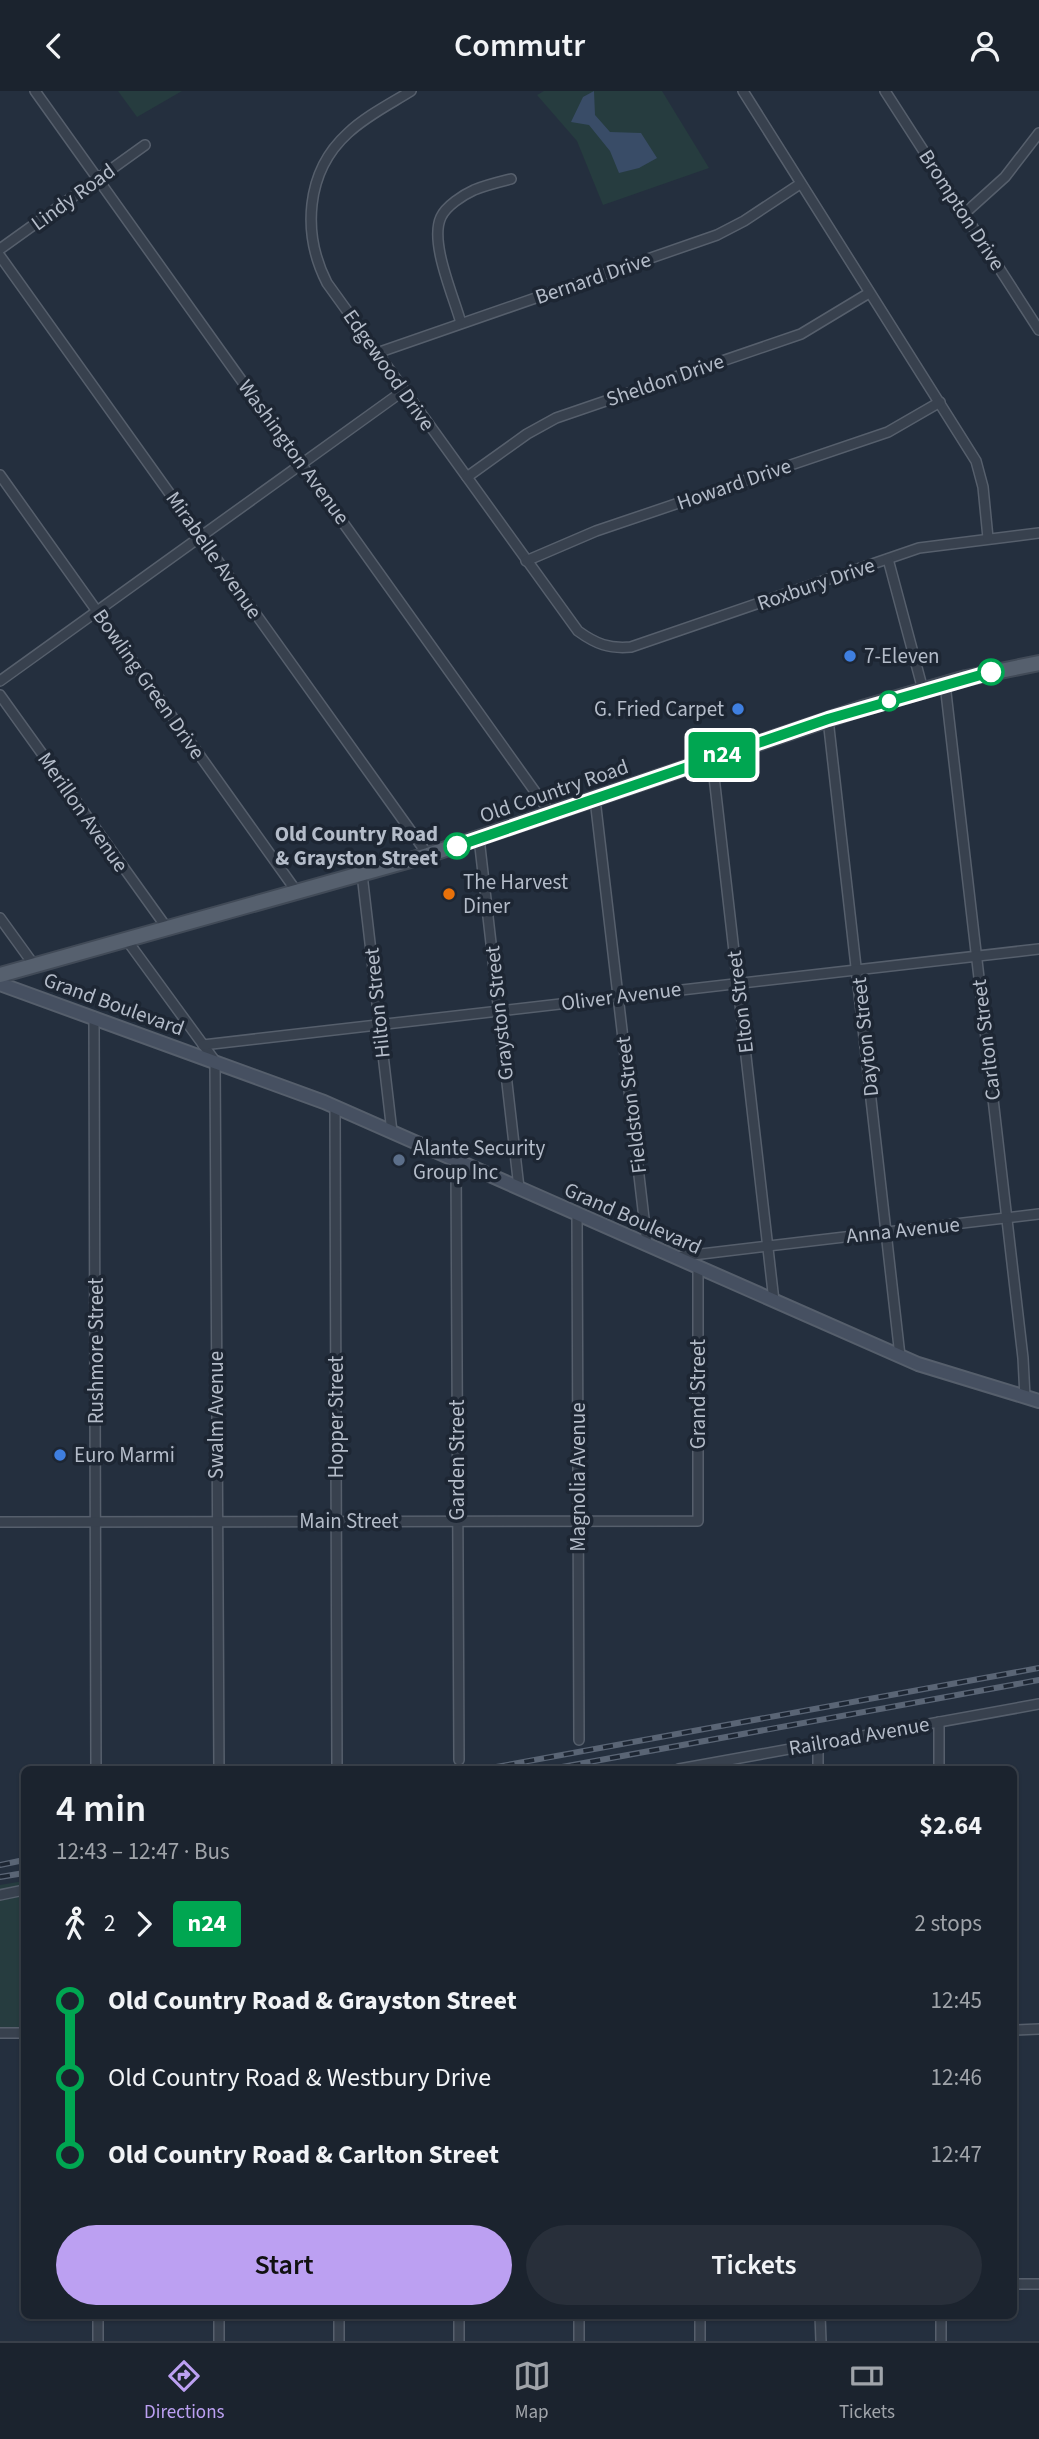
<!DOCTYPE html>
<meta charset="utf-8">
<style>
:root{--surface:#1b232e;--page:#282f3a;--text:#f1f3f6;--muted:#a0a4aa;--line:#39404a;--accent:#bca0f2}
body{margin:0;font-family:"Source Sans 3",sans-serif;background:var(--page);color:var(--text);height:100vh;display:flex;flex-direction:column;font-size:26px;white-space:nowrap}
*{box-sizing:border-box;margin:0}
p{font-size:23px;color:var(--muted)}
.icon{flex:none;width:38px;height:38px;fill:none;stroke:currentColor;stroke-width:2;stroke-linecap:round;stroke-linejoin:round}
.map{position:relative;flex:1;overflow:hidden}
.panel{position:absolute;left:21px;top:1675px;width:996px;height:553px;display:flex;flex-direction:column;background:var(--surface);border-radius:10px;box-shadow:0 2px 5px #0004,0 0 0 2px var(--line)}
.panel>*{flex:none}
.badge{padding:0 14px;border-radius:5px;font-size:24px;line-height:46px}
.map>.badge{position:absolute;translate:-50% -50%;box-shadow:0 0 0 4px #fff}
.legs{display:flex;align-items:center;gap:10px;height:77px;padding:0 35px;font-size:23px}
.legs p{margin-inline-start:auto}
.overview{display:flex;align-items:center;justify-content:space-between;height:119px;padding:0 35px}
h1{font-size:38px;font-weight:600;line-height:52px}
.cta{display:flex;gap:14px;margin-top:auto;padding:14px 35px}
.cta a{flex:1;height:80px;border-radius:42px;background:var(--accent);color:#111;font-size:28px;font-weight:600;line-height:80px;text-align:center}
.cta a+a{background:var(--page);color:var(--text)}
ul{padding:0 35px;list-style:none}
li{display:flex;align-items:center;gap:24px;height:77px;font-size:26px}
li i{display:grid;place-items:center;width:10px;height:100%;margin:0 9px;background:currentColor}
li i::after{content:'';width:18px;height:18px;margin:-9px;border:5px solid;border-radius:50%;background:var(--surface)}
li p{margin-inline-start:auto}
li:first-child i{background:linear-gradient(#0000 50%,currentColor 0)}
li:last-child i{background:linear-gradient(currentColor 50%,#0000 0)}
header{display:flex;justify-content:space-between;align-items:center;height:91px;padding:0 35px;background:var(--surface);font-size:32px;font-weight:600}
.tabs{display:flex;justify-content:space-around;align-items:center;height:98px;border-top:2px solid var(--line);background:var(--surface);font-size:19px;color:var(--muted)}
.tabs a{display:grid;justify-items:center;gap:4px}
.tabs .current{color:var(--accent)}
.map>svg:first-child{display:block}
.green{fill:#263c3f}
.water{fill:#394c67}
.lines{fill:none;stroke-linecap:round;stroke-linejoin:round}
.street-casing{stroke:#565f6c;stroke-width:12}
.secondary-casing{stroke:#565f6c;stroke-width:16}
.primary-casing{stroke:#414a57;stroke-width:18}
.street{stroke:#38414e;stroke-width:9}
.secondary{stroke:#465061;stroke-width:12}
.primary{stroke:#56606e;stroke-width:14}
.rail-casing{stroke:#5a6575;stroke-width:6}
.rail{stroke:#1d2633;stroke-width:3.5;stroke-dasharray:10;stroke-linecap:butt}
.line-1-casing{stroke:#fff;stroke-width:16}
.line-1{stroke:#00a651;stroke-width:10}
.shop-dot{fill:#3f7fe0;stroke:#1d2633;stroke-width:2.5}
.stop-1-dot{fill:#fff;stroke:#00a651;stroke-width:3.5}
.food-dot{fill:#e8710a;stroke:#1d2633;stroke-width:2.5}
.service-dot{fill:#5c6f8a;stroke:#1d2633;stroke-width:2.5}
.labels{text-anchor:middle;stroke-width:7;stroke-linejoin:round;paint-order:stroke}
.street-label{font-size:21px;fill:#b4bcc9;stroke:#1d2633}
.poi-label{font-size:21px;fill:#b4bcc9;stroke:#1d2633;text-anchor:start}
.stop-label{font-size:21px;font-weight:bold;fill:#b4bcc9;stroke:#1d2633;text-anchor:end}
</style>
<header><svg class="icon" aria-label="back" viewBox="0 0 24 24"><path d="M15 5l-7 7 7 7"/></svg>Commutr<svg class="icon" aria-label="person" viewBox="0 0 24 24"><circle cx="12" cy="8" r="4"/><path d="M4 21q1-7 8-7t8 7"/></svg></header>
<div class="map">
<svg width="1039" height="2250" viewBox="0 0 1039 2250">
<rect width="100%" height="100%" fill="#242f3e"/>
<g class="green">
<path d="M 118,0 L 182,0 L 137,26 Z"/>
<path d="M 544,0 L 662,0 L 709,77 L 603,114 L 577,50 L 537,4 Z"/>
<path d="M 24,1790 L 24,1937 L 0,1937 L 0,1794 Z"/>
</g>
<path class="water" d="M 594,0 L 595,24 L 610,41 L 641,42 L 657,67 L 639,77 L 619,82 L 610,60 L 589,34 L 571,31 L 583,6 Z"/>
<g class="lines">
<defs>
<g id="street">
<path d="M 35,0 L 551,723"/>
<path d="M 411,0 C 390,13 366,25 348,42 C 305,81 302,143 327,192 L 578,540 C 596,553 609,558 631,556 L 919,457 L 1039,442"/>
<path d="M 743,0 L 976,370 L 983,396 L 988,447"/>
<path d="M 885,0 L 1039,239"/>
<path d="M 964,123 L 1005,86 L 1039,42"/>
<path d="M 0,158 L 145,54"/>
<path d="M 0,165 L 428,764"/>
<path d="M 461,232 C 454,206 429,151 441,126 C 446,115 463,104 474,99 C 486,94 499,91 511,88"/>
<path d="M 377,262 L 717,144 L 744,130 L 800,93"/>
<path d="M 0,384 L 297,801"/>
<path d="M 467,386 L 527,343 L 556,327 L 801,243 L 869,202"/>
<path d="M 888,468 L 923,599"/>
<path d="M 526,470 L 596,440 L 888,341 L 940,311"/>
<path d="M 0,590 L 403,300"/>
<path d="M 945,593 L 1023,1267 L 1025,1306"/>
<path d="M 0,604 L 167,837"/>
<path d="M 828,628 L 900,1265"/>
<path d="M 712,668 L 774,1210"/>
<path d="M 595,708 L 647,1153"/>
<path d="M 479,747 L 519,1097"/>
<path d="M 362,783 L 392,1041"/>
<path d="M 0,827 L 34,874"/>
<path d="M 126,848 L 215,970 L 219,1678"/>
<path d="M 94,926 L 96,1678"/>
<path d="M 203,954 L 1039,858"/>
<path d="M 335,1017 L 337,1678"/>
<path d="M 456,1070 L 459,1669"/>
<path d="M 577,1123 L 579,1649"/>
<path d="M 676,1166 L 1039,1123"/>
<path d="M 0,1431 L 698,1430 L 698,1176"/>
<path d="M 939,1631 L 939,1678"/>
<path d="M 818,1653 L 818,1678"/>
<path d="M 679,1678 L 1039,1613"/>
<path d="M 0,1804 L 24,1799"/>
<path d="M 1013,1939 L 1039,1938"/>
<path d="M 0,1942 L 24,1942"/>
<path d="M 1013,2193 L 1039,2193"/>
<path d="M 98,2224 L 98,2250"/>
<path d="M 219,2224 L 219,2250"/>
<path d="M 339,2224 L 339,2250"/>
<path d="M 459,2224 L 459,2250"/>
<path d="M 579,2224 L 579,2250"/>
<path d="M 700,2224 L 700,2250"/>
<path d="M 820,2224 L 821,2250"/>
<path d="M 941,2224 L 941,2250"/>
</g>
<path id="secondary" d="M 0,893 L 324,1011 L 918,1273 L 1039,1310"/>
<path id="primary" d="M 0,884 L 428,764 L 859,618 L 966,587 L 1039,572"/>
</defs>
<use href="#street" class="street-casing"/>
<use href="#secondary" class="secondary-casing"/>
<use href="#primary" class="primary-casing"/>
<use href="#street" class="street"/>
<use href="#secondary" class="secondary"/>
<use href="#primary" class="primary"/>
<defs>
<g id="rail">
<path d="M 485,1678 L 1039,1577"/>
<path d="M 551,1678 L 1039,1589"/>
<path d="M 0,1774 L 24,1769"/>
<path d="M 0,1786 L 24,1782"/>
</g>
</defs>
<use href="#rail" class="rail-casing"/>
<use href="#rail" class="rail"/>
</g>
<g class="lines">
<defs>
<path id="line-1" d="M 457,755 L 828,628 L 991,581"/>
</defs>
<use href="#line-1" class="line-1-casing"/>
<use href="#line-1" class="line-1"/>
</g>
<g class="shop-dot">
<circle cx="850" cy="565" r="7"/>
<circle cx="738" cy="618" r="7"/>
<circle cx="60" cy="1364" r="7"/>
</g>
<g class="stop-1-dot">
<circle cx="991" cy="581" r="12"/>
<circle cx="889" cy="610" r="9"/>
<circle cx="457" cy="755" r="12"/>
</g>
<circle class="food-dot" cx="449" cy="803" r="7"/>
<circle class="service-dot" cx="399" cy="1069" r="7"/>
<g class="labels">
<g class="street-label">
<text transform="translate(73 106) rotate(-36)" y="7">Lindy Road</text>
<text transform="translate(962 119) rotate(57)" y="7">Brompton Drive</text>
<text transform="translate(593 187) rotate(-19)" y="7">Bernard Drive</text>
<text transform="translate(389 279) rotate(55)" y="7">Edgewood Drive</text>
<text transform="translate(665 289) rotate(-19)" y="7">Sheldon Drive</text>
<text transform="translate(294 361) rotate(54)" y="7">Washington Avenue</text>
<text transform="translate(734 393) rotate(-19)" y="7">Howard Drive</text>
<text transform="translate(214 464) rotate(55)" y="7">Mirabelle Avenue</text>
<text transform="translate(816 493) rotate(-19)" y="7">Roxbury Drive</text>
<text transform="translate(149 593) rotate(55)" y="7">Bowling Green Drive</text>
<text transform="translate(554 700) rotate(-19)" y="7">Old Country Road</text>
<text transform="translate(83 721) rotate(55)" y="7">Merillon Avenue</text>
<text transform="translate(621 905) rotate(-7)" y="7">Oliver Avenue</text>
<text transform="translate(740 911) rotate(-97)" y="7">Elton Street</text>
<text transform="translate(377 912) rotate(-96)" y="7">Hilton Street</text>
<text transform="translate(114 913) rotate(20)" y="7">Grand Boulevard</text>
<text transform="translate(499 922) rotate(-96)" y="7">Grayston Street</text>
<text transform="translate(865 946) rotate(-96)" y="7">Dayton Street</text>
<text transform="translate(986 949) rotate(-97)" y="7">Carlton Street</text>
<text transform="translate(631 1014) rotate(-97)" y="7">Fieldston Street</text>
<text transform="translate(633 1127) rotate(24)" y="7">Grand Boulevard</text>
<text transform="translate(903 1139) rotate(-6)" y="7">Anna Avenue</text>
<text transform="translate(96 1260) rotate(-90)" y="7">Rushmore Street</text>
<text transform="translate(698 1303) rotate(-90)" y="7">Grand Street</text>
<text transform="translate(216 1324) rotate(-90)" y="7">Swalm Avenue</text>
<text transform="translate(336 1326) rotate(-90)" y="7">Hopper Street</text>
<text transform="translate(457 1369) rotate(-90)" y="7">Garden Street</text>
<text transform="translate(578 1386) rotate(-90)" y="7">Magnolia Avenue</text>
<text x="349" y="1437">Main Street</text>
<text transform="translate(859 1645) rotate(-10)" y="7">Railroad Avenue</text>
</g>
<g class="poi-label">
<text x="864" y="572">7-Eleven</text>
<text x="724" y="625" text-anchor="end">G. Fried Carpet</text>
<text x="463" y="798">The Harvest<tspan x="463" dy="24">Diner</tspan></text>
<text x="413" y="1064">Alante Security<tspan x="413" dy="24">Group Inc</tspan></text>
<text x="74" y="1371">Euro Marmi</text>
</g>
<g class="stop-label">
<text x="438" y="750">Old Country Road<tspan x="438" dy="24">&amp; Grayston Street</tspan></text>
</g>
</g>
</svg>
<b class="badge" style="left:722px;top:664px;background:#00a651;color:#fff">n24</b>
<section class="panel">
<div class="overview"><div><h1>4 min</h1><p>12:43 – 12:47 · Bus</p></div><b>$2.64</b></div>
<div class="legs"><svg class="icon" aria-label="walk" viewBox="0 0 24 24"><circle cx="13" cy="4" r="2"/><path d="M13 8l-2 6 4 7M11 14l-3 7M7 12l3-4h3l4 4"/></svg>2<svg class="icon" aria-label="forward" viewBox="0 0 24 24"><path d="M9 5l7 7-7 7"/></svg><b class="badge" style="background:#00a651;color:#fff">n24</b><p>2 stops</p></div>
<ul>
<li><i style="color:#00a651"></i><b>Old Country Road &amp; Grayston Street</b><p>12:45</p></li>
<li><i style="color:#00a651"></i><span>Old Country Road &amp; Westbury Drive</span><p>12:46</p></li>
<li><i style="color:#00a651"></i><b>Old Country Road &amp; Carlton Street</b><p>12:47</p></li>
</ul>
<div class="cta"><a>Start</a><a>Tickets</a></div>
</section>
</div>
<nav class="tabs">
<a class="current"><svg class="icon" aria-label="directions" viewBox="0 0 24 24"><path d="M12 3l9 9-9 9-9-9zM9 14v-3h6M13 9l2 2-2 2"/></svg>Directions</a>
<a><svg class="icon" aria-label="map" viewBox="0 0 24 24"><path d="M3 6l6-2 6 2 6-2v14l-6 2-6-2-6 2zM9 4v14M15 6v14"/></svg>Map</a>
<a><svg class="icon" aria-label="tickets" viewBox="0 0 24 24"><path d="M3 7h18v10H3zM15 7v10"/></svg>Tickets</a>
</nav>
